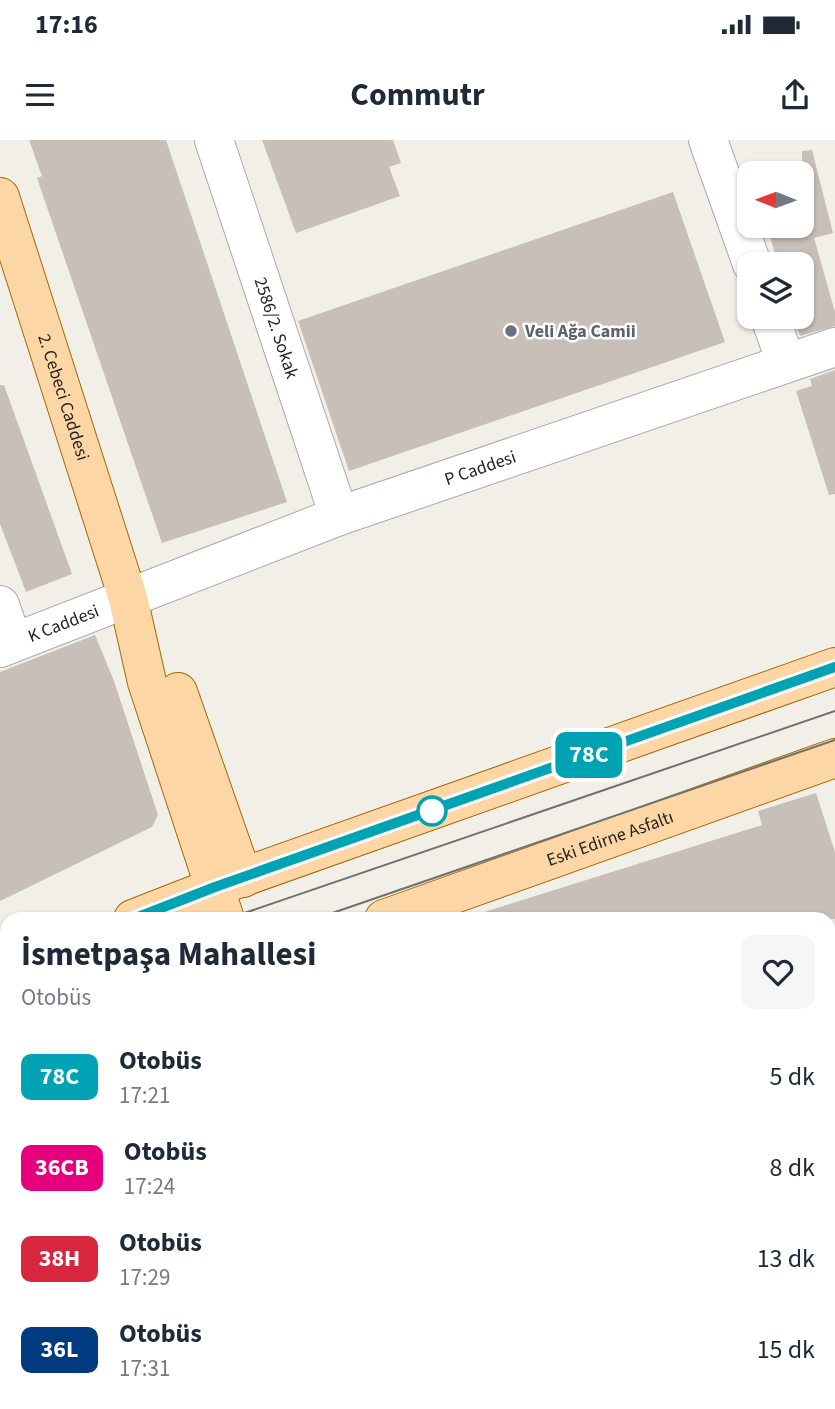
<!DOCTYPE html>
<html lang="tr">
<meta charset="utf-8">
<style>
:root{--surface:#fff;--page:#f6f6f7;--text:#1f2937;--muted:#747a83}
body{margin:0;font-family:"Source Sans 3",sans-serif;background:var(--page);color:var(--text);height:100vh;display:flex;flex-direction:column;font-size:26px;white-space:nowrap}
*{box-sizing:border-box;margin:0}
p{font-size:23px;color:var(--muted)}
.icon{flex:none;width:38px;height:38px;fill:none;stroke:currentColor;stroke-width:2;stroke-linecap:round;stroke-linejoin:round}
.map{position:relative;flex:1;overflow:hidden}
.drawer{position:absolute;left:0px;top:772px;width:836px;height:499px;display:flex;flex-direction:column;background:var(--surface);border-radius:21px 21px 0 0;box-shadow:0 2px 5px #0004}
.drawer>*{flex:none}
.badge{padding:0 14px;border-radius:10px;font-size:24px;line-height:46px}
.needle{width:46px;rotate:271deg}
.tools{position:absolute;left:737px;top:21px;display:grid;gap:14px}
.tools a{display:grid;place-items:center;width:77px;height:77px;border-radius:14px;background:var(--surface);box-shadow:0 2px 5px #0004;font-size:35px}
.map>.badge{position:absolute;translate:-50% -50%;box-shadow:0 0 0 4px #fff}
.round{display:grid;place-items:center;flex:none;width:74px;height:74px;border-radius:14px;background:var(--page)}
.headline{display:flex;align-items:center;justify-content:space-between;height:119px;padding:0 21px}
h1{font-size:33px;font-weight:700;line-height:52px}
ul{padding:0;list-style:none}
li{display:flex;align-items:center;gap:21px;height:91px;padding:0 21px}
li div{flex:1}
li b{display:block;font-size:26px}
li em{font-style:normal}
li .badge{min-width:77px;font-weight:700;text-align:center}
.status{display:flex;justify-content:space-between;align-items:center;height:49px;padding:0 35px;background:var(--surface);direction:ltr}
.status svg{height:19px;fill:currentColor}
header{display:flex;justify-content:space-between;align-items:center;height:91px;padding:0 21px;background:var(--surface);font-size:32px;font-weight:700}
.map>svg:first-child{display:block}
.building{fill:#c7bfb8}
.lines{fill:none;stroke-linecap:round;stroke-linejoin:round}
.minor-casing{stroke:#a9a9a9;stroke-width:40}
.major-casing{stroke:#a06b00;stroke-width:40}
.minor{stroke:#fff;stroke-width:38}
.major{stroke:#fcd6a4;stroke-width:38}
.tram{stroke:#707070;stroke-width:2}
.line-casing{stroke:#fff;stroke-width:16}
.line{stroke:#00a3b4;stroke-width:10}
.worship-dot{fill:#6b7280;stroke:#fff;stroke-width:2.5}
.stop-dot{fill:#fff;stroke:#00a3b4;stroke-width:3.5}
.labels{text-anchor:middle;stroke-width:5;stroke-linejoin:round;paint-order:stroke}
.street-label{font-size:18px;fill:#222;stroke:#fff}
.worship-label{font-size:18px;font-weight:bold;fill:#5b616d;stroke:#fff;text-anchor:start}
</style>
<div class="status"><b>17:16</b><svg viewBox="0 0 49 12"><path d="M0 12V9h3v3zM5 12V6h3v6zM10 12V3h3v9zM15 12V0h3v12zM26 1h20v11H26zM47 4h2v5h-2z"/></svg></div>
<header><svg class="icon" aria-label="menu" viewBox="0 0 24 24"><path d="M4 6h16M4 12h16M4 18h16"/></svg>Commutr<svg class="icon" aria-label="share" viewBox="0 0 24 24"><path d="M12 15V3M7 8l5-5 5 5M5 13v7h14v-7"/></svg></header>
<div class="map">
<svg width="835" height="1269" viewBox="0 0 835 1269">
<rect width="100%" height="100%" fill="#f2efe9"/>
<g class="building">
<path d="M 29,0 L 166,0 L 287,362 L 162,403 L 37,38 L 42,36 Z"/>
<path d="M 262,0 L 393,0 L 401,23 L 389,27 L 400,56 L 296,93 Z"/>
<path d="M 812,10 L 833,93 L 814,98 L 835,172 L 835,186 L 800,196 L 793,177 L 802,177 L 802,124 L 778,124 L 767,86 L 802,86 L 802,11 Z"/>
<path d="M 673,52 L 725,202 L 349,331 L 298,181 Z"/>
<path d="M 835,230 L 835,354 L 829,355 L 796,251 L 812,246 L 810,239 Z"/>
<path d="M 0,245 L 4,245 L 72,434 L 26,452 L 0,384 Z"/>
<path d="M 95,495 L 114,541 L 158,675 L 152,687 L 0,761 L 0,532 Z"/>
<path d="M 816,653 L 835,712 L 835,779 L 482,779 L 481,773 L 762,685 L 758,671 Z"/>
</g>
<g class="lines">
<defs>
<g id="minor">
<path id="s1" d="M 214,0 L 339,376"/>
<path d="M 708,0 L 752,124"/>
<path d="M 770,177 L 786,223"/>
<path d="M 0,465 L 13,503"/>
<path id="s2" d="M 0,508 L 339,376 L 835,207"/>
<path d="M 0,1173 L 7,1171"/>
<path d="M 387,1269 L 402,1264"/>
</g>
<g id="major">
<path id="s3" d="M 0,57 L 128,458 L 147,542 L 225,779"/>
<path d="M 178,552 L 243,738"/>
<path d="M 133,779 L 215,747 L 835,527"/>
<path id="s4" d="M 384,779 L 835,618"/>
<path d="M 0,830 L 7,827"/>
<path d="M 0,918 L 7,916"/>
<path d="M 413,1264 L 415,1269"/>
</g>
</defs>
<use href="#minor" class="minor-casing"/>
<use href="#major" class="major-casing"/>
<use href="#minor" class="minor"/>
<use href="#major" class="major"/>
<g class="tram">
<path d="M 227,779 L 835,571"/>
<path d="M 315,779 L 835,600"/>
<path d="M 0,868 L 7,865"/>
<path d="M 0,893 L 7,891"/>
</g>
</g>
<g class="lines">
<defs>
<path id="line" d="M 133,779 L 215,747 L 835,527"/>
</defs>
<use href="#line" class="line-casing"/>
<use href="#line" class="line"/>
</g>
<circle class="worship-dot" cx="511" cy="191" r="7"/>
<circle class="stop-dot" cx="432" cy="671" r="14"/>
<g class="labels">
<g class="street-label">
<text dy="6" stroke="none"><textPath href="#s1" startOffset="198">2586/2. Sokak</textPath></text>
<text dy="6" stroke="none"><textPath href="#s3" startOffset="210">2. Cebeci Caddesi</textPath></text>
<text dy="6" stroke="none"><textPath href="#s2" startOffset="513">P Caddesi</textPath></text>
<text dy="6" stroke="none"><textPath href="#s2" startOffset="68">K Caddesi</textPath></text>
<text dy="6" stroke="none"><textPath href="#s4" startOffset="240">Eski Edirne Asfaltı</textPath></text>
</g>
<g class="worship-label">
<text x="525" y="197">Veli Ağa Camii</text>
</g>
</g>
</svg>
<div class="tools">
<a><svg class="needle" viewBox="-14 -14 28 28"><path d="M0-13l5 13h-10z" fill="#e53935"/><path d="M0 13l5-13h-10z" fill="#747a83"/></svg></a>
<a><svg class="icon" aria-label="layers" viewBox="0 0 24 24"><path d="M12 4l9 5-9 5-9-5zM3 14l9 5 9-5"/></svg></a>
</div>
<b class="badge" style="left:589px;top:615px;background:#00a3b4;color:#fff">78C</b>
<section class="drawer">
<div class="headline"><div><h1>İsmetpaşa Mahallesi</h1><p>Otobüs</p></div><a class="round"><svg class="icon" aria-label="heart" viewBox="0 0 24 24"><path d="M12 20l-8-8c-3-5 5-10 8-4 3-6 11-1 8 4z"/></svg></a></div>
<ul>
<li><span class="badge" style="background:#00a3b4;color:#fff">78C</span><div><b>Otobüs</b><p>17:21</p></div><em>5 dk</em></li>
<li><span class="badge" style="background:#e6007e;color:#fff">36CB</span><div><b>Otobüs</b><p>17:24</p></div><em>8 dk</em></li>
<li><span class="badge" style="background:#d7263d;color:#fff">38H</span><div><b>Otobüs</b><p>17:29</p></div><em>13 dk</em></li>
<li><span class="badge" style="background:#003b80;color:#fff">36L</span><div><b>Otobüs</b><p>17:31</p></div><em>15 dk</em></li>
</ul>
</section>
</div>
